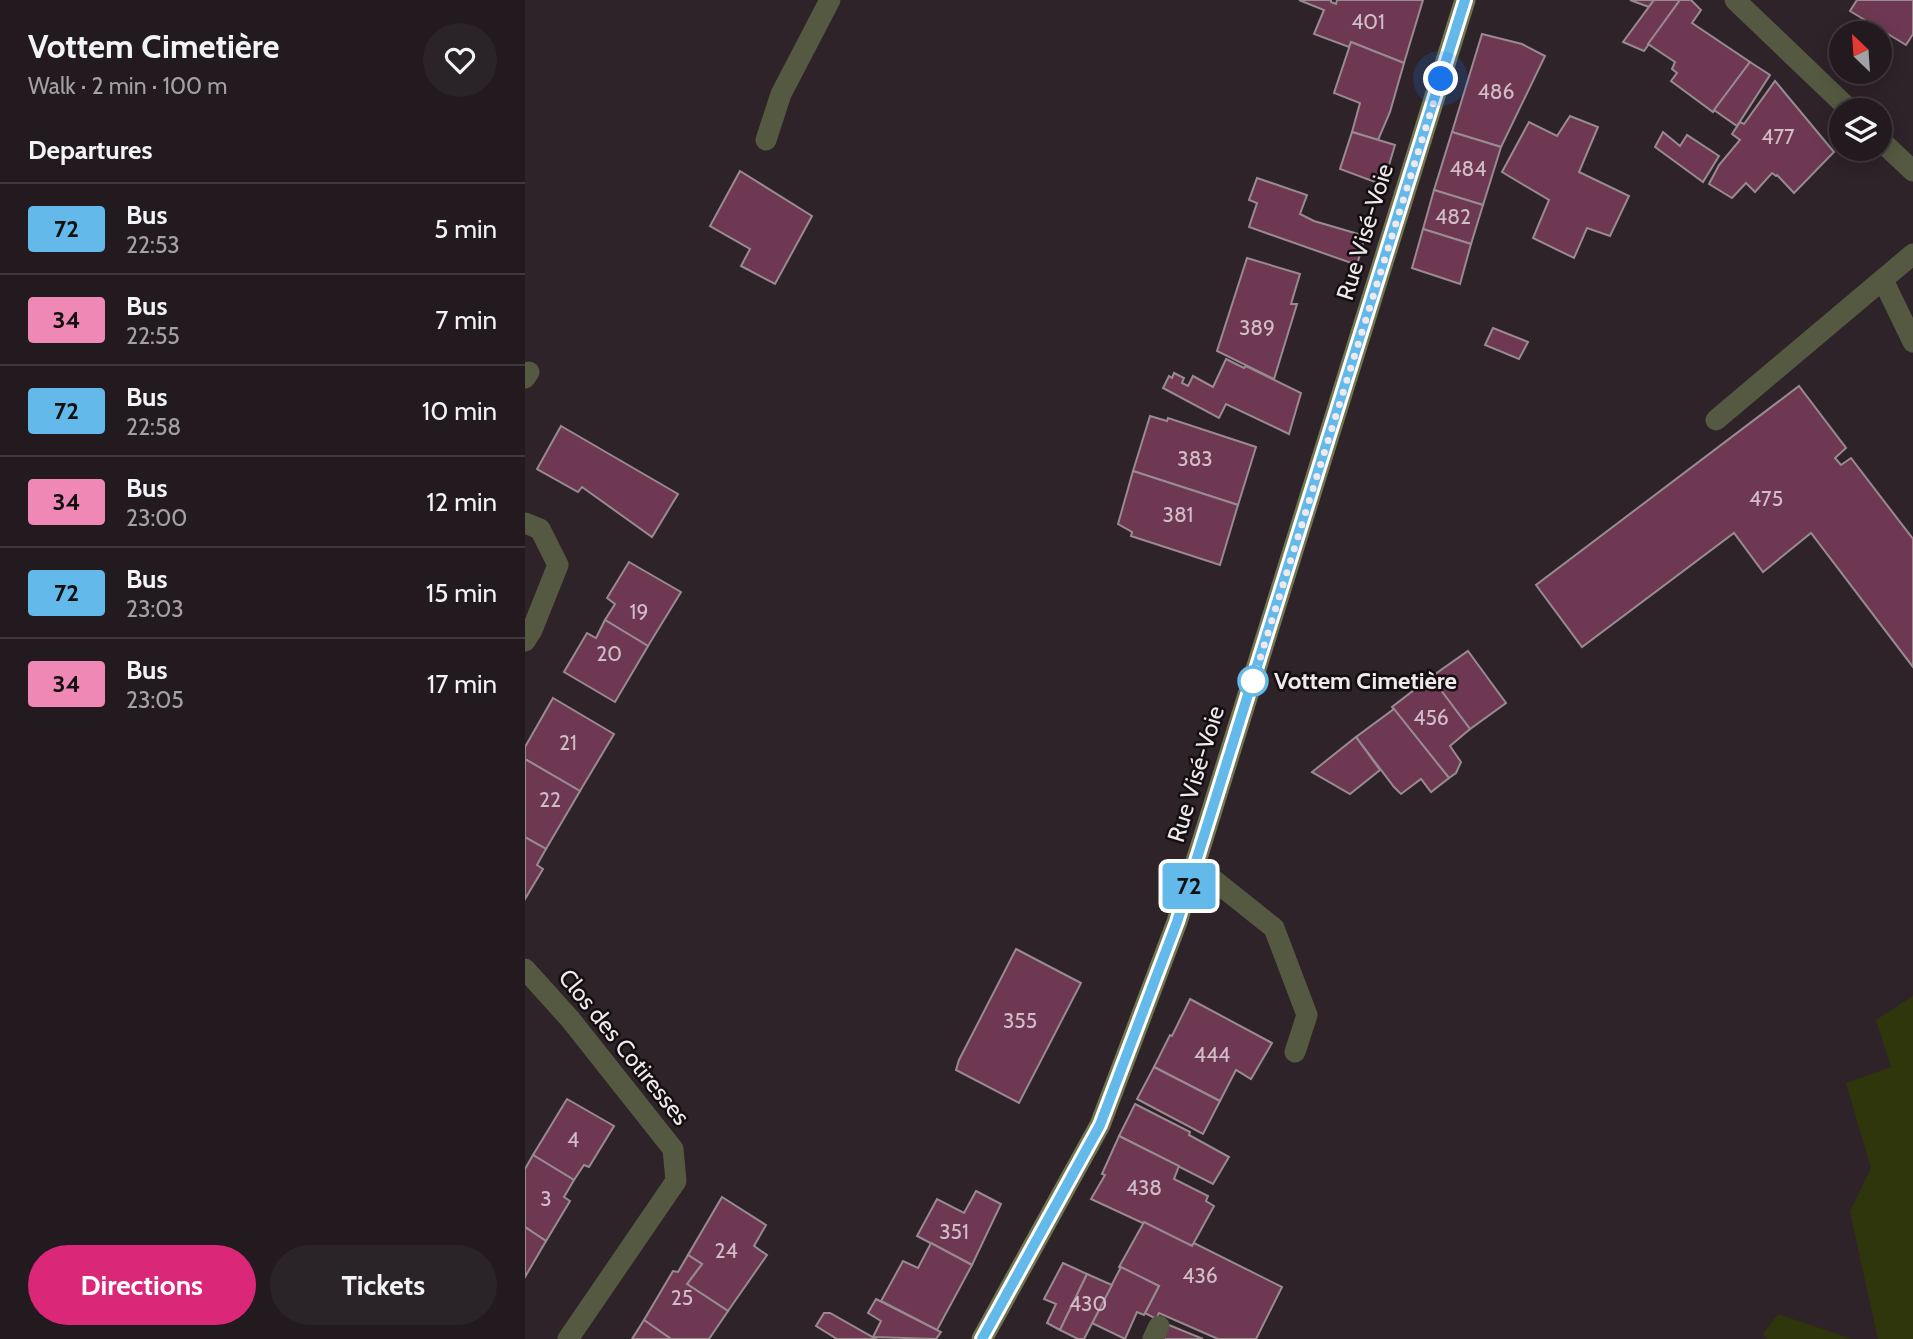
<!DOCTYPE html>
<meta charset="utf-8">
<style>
:root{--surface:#221a1e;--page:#2a2327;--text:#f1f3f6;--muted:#a2a1a4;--line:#3f383c;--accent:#db2777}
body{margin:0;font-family:Cabin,sans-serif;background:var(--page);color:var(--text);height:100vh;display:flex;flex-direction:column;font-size:26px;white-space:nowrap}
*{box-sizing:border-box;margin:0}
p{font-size:23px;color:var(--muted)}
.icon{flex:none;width:38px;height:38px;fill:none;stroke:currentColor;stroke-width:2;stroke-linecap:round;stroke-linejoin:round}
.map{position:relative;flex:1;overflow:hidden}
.sheet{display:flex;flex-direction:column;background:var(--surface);width:525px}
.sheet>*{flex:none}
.badge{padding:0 14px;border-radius:5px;font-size:24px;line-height:46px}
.needle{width:46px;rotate:335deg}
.buttons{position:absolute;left:1304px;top:21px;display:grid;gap:14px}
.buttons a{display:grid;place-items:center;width:63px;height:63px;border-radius:50%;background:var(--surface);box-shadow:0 4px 18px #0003,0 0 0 2px var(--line);font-size:35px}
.you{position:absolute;width:35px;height:35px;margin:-18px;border:5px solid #fff;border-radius:50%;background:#1a73e8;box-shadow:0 0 0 10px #1a73e833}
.map>.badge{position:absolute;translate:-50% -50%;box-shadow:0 0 0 4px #fff}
h2{padding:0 28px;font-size:26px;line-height:63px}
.round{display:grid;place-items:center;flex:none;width:74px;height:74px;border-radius:37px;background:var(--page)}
.head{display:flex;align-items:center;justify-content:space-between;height:119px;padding:0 28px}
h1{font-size:33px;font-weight:800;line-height:52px}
.button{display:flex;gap:14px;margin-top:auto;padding:14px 28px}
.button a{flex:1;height:80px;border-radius:42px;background:var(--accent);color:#fff;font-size:28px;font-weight:800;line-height:80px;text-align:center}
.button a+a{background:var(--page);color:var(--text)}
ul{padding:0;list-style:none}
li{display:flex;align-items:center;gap:21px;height:91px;padding:0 28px;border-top:2px solid var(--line)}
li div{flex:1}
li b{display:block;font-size:26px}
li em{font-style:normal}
li .badge{min-width:77px;font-weight:700;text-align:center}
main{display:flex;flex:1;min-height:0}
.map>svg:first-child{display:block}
.green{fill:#30360b}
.building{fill:#6e3852;stroke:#988b90;stroke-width:2}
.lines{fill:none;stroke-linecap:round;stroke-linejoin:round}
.lane{stroke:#555941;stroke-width:21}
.street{stroke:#555941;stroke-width:21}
.secondary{stroke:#6e754f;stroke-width:21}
.line-casing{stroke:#fff;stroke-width:16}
.line{stroke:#63b9e9;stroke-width:10}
.walk{stroke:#f0e9ec;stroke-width:7;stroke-dasharray:0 12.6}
.stop-dot{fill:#fff;stroke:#63b9e9;stroke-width:3.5}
.labels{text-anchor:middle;stroke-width:5;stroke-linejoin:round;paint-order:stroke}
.number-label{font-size:21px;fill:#d0bdc6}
.street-label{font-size:24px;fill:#f0e9ec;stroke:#130e10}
.stop-label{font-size:24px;font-weight:bold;fill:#f0e9ec;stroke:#130e10;text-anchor:start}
</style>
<main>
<section class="sheet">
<div class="head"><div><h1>Vottem Cimetière</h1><p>Walk · 2 min · 100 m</p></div><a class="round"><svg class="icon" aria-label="heart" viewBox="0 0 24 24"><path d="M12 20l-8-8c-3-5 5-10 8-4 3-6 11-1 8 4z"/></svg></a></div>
<h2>Departures</h2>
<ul>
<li><span class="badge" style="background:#63b9e9;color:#111">72</span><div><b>Bus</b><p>22:53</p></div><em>5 min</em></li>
<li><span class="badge" style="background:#f088b6;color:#111">34</span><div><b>Bus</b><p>22:55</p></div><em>7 min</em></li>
<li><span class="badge" style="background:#63b9e9;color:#111">72</span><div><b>Bus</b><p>22:58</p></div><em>10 min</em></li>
<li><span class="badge" style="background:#f088b6;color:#111">34</span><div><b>Bus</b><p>23:00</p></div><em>12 min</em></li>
<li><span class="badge" style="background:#63b9e9;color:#111">72</span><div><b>Bus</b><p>23:03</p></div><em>15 min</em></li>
<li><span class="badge" style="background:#f088b6;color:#111">34</span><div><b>Bus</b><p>23:05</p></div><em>17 min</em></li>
</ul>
<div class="button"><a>Directions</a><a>Tickets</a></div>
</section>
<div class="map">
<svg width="1388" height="1339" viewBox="0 0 1388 1339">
<rect width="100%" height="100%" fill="#2e2328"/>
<g class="green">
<path d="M 1388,996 L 1388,1339 L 1353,1339 L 1325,1212 L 1346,1168 L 1321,1083 L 1366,1067 L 1351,1020 Z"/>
<path d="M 1253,1314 L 1327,1339 L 1243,1339 L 1238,1334 Z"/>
</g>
<g class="building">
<path d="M 774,0 L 806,0 L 806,2 L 811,4 L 812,0 L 898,0 L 879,63 L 826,42 L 824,47 L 789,34 L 799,10 Z"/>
<path d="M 1105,0 L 1129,0 L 1124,7 Z"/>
<path d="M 1129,0 L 1155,0 L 1119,51 L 1098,42 Z"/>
<path d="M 1155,0 L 1166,0 L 1176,10 L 1167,23 L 1225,62 L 1188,112 L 1146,81 L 1152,73 L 1147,69 L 1150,62 L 1123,44 Z"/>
<path d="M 1332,0 L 1388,0 L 1388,34 L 1381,45 L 1325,11 Z"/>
<path d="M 957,34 L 997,44 L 1020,56 L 976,147 L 927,132 Z"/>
<path d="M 826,42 L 879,63 L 865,112 L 853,140 L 827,132 L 835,103 L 809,93 Z"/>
<path d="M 1225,62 L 1245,75 L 1212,126 L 1189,110 Z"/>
<path d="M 1250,81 L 1309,152 L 1269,193 L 1252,175 L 1251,176 L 1247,173 L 1230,192 L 1221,183 L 1207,198 L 1184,184 L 1194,165 L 1215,140 L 1207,134 L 1215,122 L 1219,124 Z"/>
<path d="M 1045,116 L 1073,127 L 1054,172 L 1104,196 L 1085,236 L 1062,228 L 1049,258 L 1008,238 L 1024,200 L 977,172 L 1004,122 L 1032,136 Z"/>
<path d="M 827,132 L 870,145 L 858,185 L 815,169 Z"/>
<path d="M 927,132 L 976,147 L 958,205 L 909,190 Z"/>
<path d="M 1138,132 L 1155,146 L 1162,135 L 1194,156 L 1178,182 L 1130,147 Z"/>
<path d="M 215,171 L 287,216 L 250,284 L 216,266 L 225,249 L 185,226 Z"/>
<path d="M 732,178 L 782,195 L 775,214 L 789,221 L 840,236 L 832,265 L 724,227 L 732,203 L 724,200 Z"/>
<path d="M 909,190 L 958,205 L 946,244 L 898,229 Z"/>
<path d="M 898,229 L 946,244 L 935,284 L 887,268 Z"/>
<path d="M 722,258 L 775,274 L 766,304 L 772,304 L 749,379 L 692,351 Z"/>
<path d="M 968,328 L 1003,342 L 994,359 L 960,345 Z"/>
<path d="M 701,359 L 719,368 L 721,366 L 776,393 L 764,434 L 701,404 L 694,418 L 638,388 L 644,376 L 647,378 L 649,373 L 659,378 L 657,383 L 663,386 L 668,376 L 688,387 Z"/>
<path d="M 1274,386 L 1321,448 L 1310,458 L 1316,465 L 1326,458 L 1388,539 L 1388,667 L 1286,533 L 1238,572 L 1209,533 L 1057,647 L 1011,585 Z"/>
<path d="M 625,416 L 642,421 L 643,418 L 731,447 L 713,505 L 608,471 Z"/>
<path d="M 36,426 L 153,494 L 127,537 L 57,487 L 53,492 L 12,469 Z"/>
<path d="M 608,471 L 713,505 L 695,565 L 606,536 L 607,532 L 593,524 Z"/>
<path d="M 104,562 L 156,592 L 123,646 L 80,620 L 90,604 L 82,598 Z"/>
<path d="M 80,620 L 123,646 L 90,702 L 39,672 L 62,633 L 71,638 Z"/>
<path d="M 943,651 L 981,703 L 945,729 L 906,677 Z"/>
<path d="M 906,677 L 945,729 L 925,746 L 936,762 L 931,773 L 924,778 L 867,707 Z"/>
<path d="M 28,698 L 89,734 L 55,791 L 0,759 L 0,747 Z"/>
<path d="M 869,709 L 924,778 L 906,792 L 896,779 L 876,794 L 869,787 L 831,737 Z"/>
<path d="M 831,737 L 855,770 L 825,794 L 787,772 Z"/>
<path d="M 0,759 L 55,791 L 21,849 L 0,837 Z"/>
<path d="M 0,837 L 21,849 L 12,865 L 18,869 L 0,899 Z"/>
<path d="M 491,949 L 556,983 L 494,1103 L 431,1070 L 434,1060 Z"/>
<path d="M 665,999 L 747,1043 L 726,1079 L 711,1070 L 695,1101 L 629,1067 L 645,1035 L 647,1036 Z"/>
<path d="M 629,1067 L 695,1101 L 678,1134 L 612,1099 Z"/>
<path d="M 42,1099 L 89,1126 L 64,1167 L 59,1165 L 49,1180 L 8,1155 Z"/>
<path d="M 610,1104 L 665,1132 L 664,1135 L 704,1157 L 688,1184 L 594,1136 Z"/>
<path d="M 594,1136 L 654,1166 L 649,1179 L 683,1196 L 681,1201 L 689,1206 L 667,1246 L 566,1199 L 580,1175 L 577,1174 Z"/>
<path d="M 8,1155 L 49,1180 L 39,1197 L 45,1201 L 21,1241 L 0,1227 L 0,1169 Z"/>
<path d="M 451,1191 L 476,1204 L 447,1265 L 392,1236 L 412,1199 L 439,1213 Z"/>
<path d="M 197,1197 L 241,1225 L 229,1246 L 242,1255 L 203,1311 L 162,1284 L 177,1264 L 163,1255 Z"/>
<path d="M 619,1222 L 667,1246 L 669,1243 L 757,1287 L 731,1339 L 693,1339 L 634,1313 L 631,1319 L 620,1313 L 634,1286 L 594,1267 Z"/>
<path d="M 0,1227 L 21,1241 L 0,1277 Z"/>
<path d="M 406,1243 L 447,1265 L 412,1330 L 356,1301 L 378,1261 L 393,1268 Z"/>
<path d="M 163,1255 L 177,1264 L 162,1284 L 203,1311 L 184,1339 L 146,1339 L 119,1320 L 148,1271 L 153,1272 Z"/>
<path d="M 538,1263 L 562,1274 L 535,1330 L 522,1323 L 531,1304 L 519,1299 Z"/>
<path d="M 596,1267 L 634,1286 L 619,1315 L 612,1312 L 600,1339 L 567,1323 Z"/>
<path d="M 562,1274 L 587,1285 L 559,1339 L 553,1339 L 535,1330 Z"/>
<path d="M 351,1299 L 416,1332 L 411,1339 L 348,1337 L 356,1321 L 343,1313 Z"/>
<path d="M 299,1313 L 305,1313 L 351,1339 L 312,1339 L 291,1326 Z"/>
<path d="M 119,1320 L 146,1339 L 107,1339 Z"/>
<path d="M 639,1323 L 678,1339 L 634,1339 Z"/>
</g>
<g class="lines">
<g class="lane">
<path d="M 241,140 L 256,94 L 305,0"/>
<path d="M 1358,280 L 1388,342"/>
<path d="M 1191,420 L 1388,254"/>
<path d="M 670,865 L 749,928 L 782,1015 L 770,1052"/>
<path d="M 628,1339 L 634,1326"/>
</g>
<g class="street">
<path d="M 1210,0 L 1325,110"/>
<path d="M 1354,139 L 1388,171"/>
<path d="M 0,378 L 4,372"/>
<path d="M 0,523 L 15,529 L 33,565 L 7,630 L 0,641"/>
<path d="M 0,969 L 45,1019 L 148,1149 L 151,1181 L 43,1339"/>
</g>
<path class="secondary" d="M 457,1339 L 575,1125 L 652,922 L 940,0"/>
</g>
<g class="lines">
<defs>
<path id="line" d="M 457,1339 L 575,1125 L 652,922 L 940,0"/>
</defs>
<use href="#line" class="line-casing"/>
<use href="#line" class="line"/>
<path class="walk" d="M 728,681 L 916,79"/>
</g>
<circle class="stop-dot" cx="728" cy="681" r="14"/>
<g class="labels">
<g class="number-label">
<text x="843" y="29">401</text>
<text x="971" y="99">486</text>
<text x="1253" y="144">477</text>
<text x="943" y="176">484</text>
<text x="928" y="224">482</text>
<text x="732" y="335">389</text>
<text x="670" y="466">383</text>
<text x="1241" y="506">475</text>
<text x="653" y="522">381</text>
<text x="114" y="619">19</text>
<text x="84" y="661">20</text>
<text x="906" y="725">456</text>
<text x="43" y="750">21</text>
<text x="25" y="807">22</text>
<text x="495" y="1028">355</text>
<text x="687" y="1062">444</text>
<text x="48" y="1147">4</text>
<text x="619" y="1195">438</text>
<text x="21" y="1206">3</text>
<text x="429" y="1239">351</text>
<text x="201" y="1258">24</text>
<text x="675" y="1283">436</text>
<text x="157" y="1305">25</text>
<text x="563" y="1311">430</text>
</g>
<g class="street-label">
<text transform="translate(840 232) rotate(-73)" y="8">Rue Visé-Voie</text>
<text transform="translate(671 774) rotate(-73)" y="8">Rue Visé-Voie</text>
<text transform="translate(99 1047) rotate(51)" y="8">Clos des Cotiresses</text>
</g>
<g class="stop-label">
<text x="749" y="689">Vottem Cimetière</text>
</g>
</g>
</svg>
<div class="buttons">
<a><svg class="needle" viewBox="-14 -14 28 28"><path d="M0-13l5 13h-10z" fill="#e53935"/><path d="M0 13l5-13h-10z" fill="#a2a1a4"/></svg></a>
<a><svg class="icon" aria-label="layers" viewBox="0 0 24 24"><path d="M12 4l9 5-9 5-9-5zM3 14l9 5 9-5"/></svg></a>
</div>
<div class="you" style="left:916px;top:79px"></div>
<b class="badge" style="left:664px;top:886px;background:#63b9e9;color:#111">72</b>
</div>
</main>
